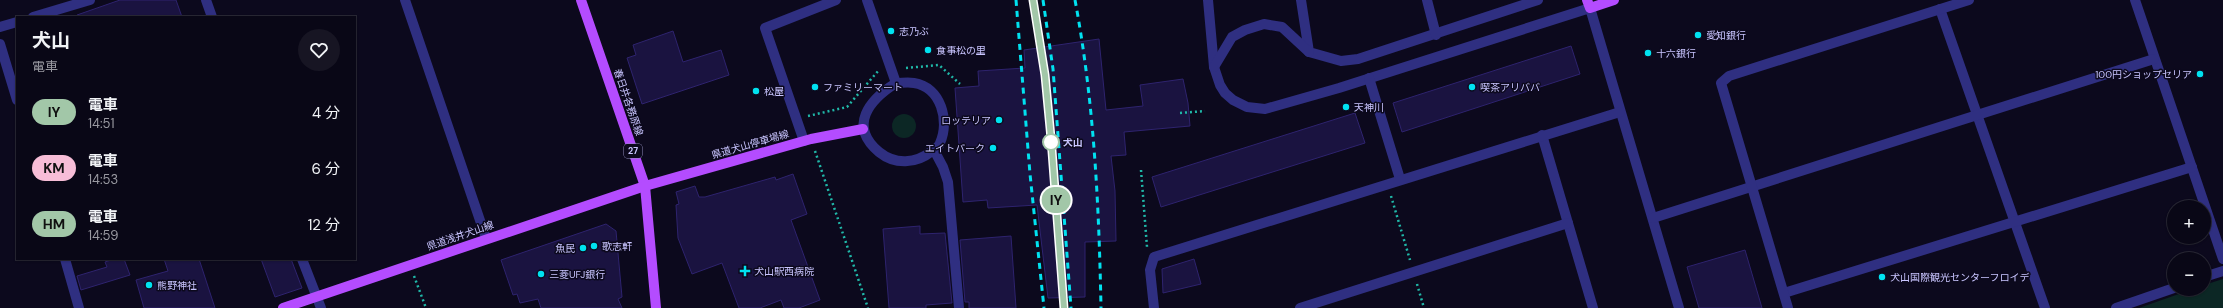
<!DOCTYPE html>
<html lang="ja">
<meta charset="utf-8">
<style>
:root{--surface:#090716;--page:#171523;--text:#f1f3f6;--muted:#9999a1;--line:#292835}
body{margin:0;font-family:"DM Sans","Noto Sans JP",sans-serif;background:var(--page);color:var(--text);height:100vh;display:flex;flex-direction:column;font-size:15px;white-space:nowrap}
*{box-sizing:border-box;margin:0}
p{font-size:13px;color:var(--muted)}
.icon{flex:none;width:22px;height:22px;fill:none;stroke:currentColor;stroke-width:2;stroke-linecap:round;stroke-linejoin:round}
.map{position:relative;flex:1;overflow:hidden}
.side{position:absolute;left:16px;top:16px;width:340px;height:244px;display:flex;flex-direction:column;background:var(--surface);border-radius:0px;box-shadow:0 1px 3px #0004,0 0 0 1px var(--line)}
.side>*{flex:none}
.badge{padding:0 8px;border-radius:13px;font-size:14px;line-height:26px}
.fabs{position:absolute;left:2167px;top:200px;display:grid;gap:8px}
.fabs a{display:grid;place-items:center;width:44px;height:44px;border-radius:50%;background:var(--surface);box-shadow:0 1px 3px #0004,0 0 0 1px var(--line);font-size:20px}
.map>.badge{position:absolute;translate:-50% -50%;box-shadow:0 0 0 2px #fff}
.round{display:grid;place-items:center;flex:none;width:42px;height:42px;border-radius:21px;background:var(--page)}
.headline{display:flex;align-items:center;justify-content:space-between;height:68px;padding:0 16px}
h1{font-size:19px;font-weight:700;line-height:30px}
ul{padding:0;list-style:none}
li{display:flex;align-items:center;gap:12px;height:56px;padding:0 16px}
li div{flex:1}
li b{display:block;font-size:15px}
li em{font-style:normal}
li .badge{min-width:44px;font-weight:700;text-align:center}
.map>svg:first-child{display:block}
.green{fill:#0c2725}
.building{fill:#1a1340;stroke:#2e236e}
.lines{fill:none;stroke-linecap:round;stroke-linejoin:round}
.path{stroke:#20b8a8;stroke-width:2.5;stroke-dasharray:2 3;stroke-linecap:butt}
.minor{stroke:#2f2f81;stroke-width:10}
.major{stroke:#b44cff;stroke-width:10}
.rail{stroke:#00e2f0;stroke-width:3;stroke-dasharray:6 5;stroke-linecap:butt}
.line-casing{stroke:#fff;stroke-width:9}
.line{stroke:#a2c7a8;stroke-width:6}
.poi-dot{fill:#00e2f0;stroke:#0c091d;stroke-width:1.5}
.stop-dot{fill:#fff;stroke:#a2c7a8;stroke-width:2}
.labels{text-anchor:middle;stroke-width:3;stroke-linejoin:round;paint-order:stroke}
.shield{fill:#0c091d;stroke:#908dbb;stroke-width:1}
.shield-label{font-size:9px;font-weight:bold;fill:#c9c5ff}
.poi-label{font-size:10px;fill:#c9c5ff;stroke:#0c091d;text-anchor:start}
.street-label{font-size:10px;fill:#c9c5ff;stroke:#0c091d}
.stop-label{font-size:10px;font-weight:bold;fill:#c9c5ff;stroke:#0c091d;text-anchor:start}
</style>
<div class="map">
<svg width="2223" height="308" viewBox="0 0 2223 308">
<rect width="100%" height="100%" fill="#0c091d"/>
<g class="green">
<circle cx="904" cy="126" r="12"/>
<path d="M 2223,279 L 2223,308 L 2139,308 L 2193,289 L 2204,289 L 2204,285 Z"/>
</g>
<g class="building">
<path d="M 120,0 L 176,0 L 182,17 L 77,17 L 77,15 Z"/>
<path d="M 673,31 L 683,62 L 721,50 L 729,75 L 642,104 L 627,58 L 636,55 L 633,45 Z"/>
<path d="M 1099,39 L 1106,110 L 1143,106 L 1140,85 L 1183,79 L 1188,103 L 1190,126 L 1124,132 L 1126,155 L 1111,156 L 1115,191 L 1116,241 L 1085,242 L 1085,297 L 1048,298 L 1037,205 L 988,208 L 987,200 L 963,202 L 955,88 L 979,86 L 978,71 L 1025,68 L 1024,50 Z"/>
<path d="M 1571,46 L 1580,74 L 1402,132 L 1393,103 Z"/>
<path d="M 1355,113 L 1365,143 L 1161,207 L 1152,177 Z"/>
<path d="M 793,174 L 807,214 L 791,220 L 820,300 L 799,308 L 784,308 L 781,300 L 760,308 L 739,308 L 722,263 L 692,274 L 678,238 L 676,205 L 679,204 L 676,192 L 695,186 L 699,197 L 705,197 L 775,177 L 776,180 Z"/>
<path d="M 606,224 L 616,231 L 622,297 L 618,299 L 622,308 L 541,308 L 538,299 L 520,303 L 517,294 L 513,295 L 501,260 Z"/>
<path d="M 920,226 L 920,234 L 945,233 L 952,303 L 926,305 L 926,308 L 889,308 L 883,229 Z"/>
<path d="M 1011,236 L 1016,308 L 969,308 L 969,302 L 965,302 L 960,240 Z"/>
<path d="M 1745,250 L 1762,308 L 1699,308 L 1687,267 Z"/>
<path d="M 114,259 L 124,259 L 130,275 L 81,290 L 77,276 L 107,267 L 105,262 Z"/>
<path d="M 164,259 L 199,259 L 215,308 L 144,308 L 136,280 L 168,271 Z"/>
<path d="M 261,259 L 291,259 L 302,288 L 275,297 Z"/>
<path d="M 1194,259 L 1201,284 L 1163,293 L 1162,269 Z"/>
</g>
<g class="lines">
<g class="path">
<path d="M 906,68 L 939,65 L 960,84"/>
<path d="M 1180,113 L 1205,111"/>
<path d="M 808,116 L 847,107 L 879,70"/>
<path d="M 815,151 L 868,308"/>
<path d="M 1141,170 L 1147,247"/>
<path d="M 1391,196 L 1410,260"/>
<path d="M 414,276 L 426,308"/>
<path d="M 1417,284 L 1424,308"/>
</g>
<g class="minor">
<path d="M 206,0 L 212,17"/>
<path d="M 405,0 L 486,238"/>
<path d="M 867,0 L 896,83"/>
<path d="M 1208,0 L 1214,67 L 1220,85 L 1225,93 L 1233,100 L 1247,107 L 1265,109 L 1339,88 L 1590,8 L 1679,308"/>
<path d="M 1301,0 L 1309,52 L 1341,61 L 1358,59 L 1538,0"/>
<path d="M 1427,0 L 1436,35"/>
<path d="M 2135,0 L 2223,259"/>
<path d="M 1940,9 L 2045,308"/>
<path d="M 33,17 L 90,0"/>
<path d="M 0,27 L 17,22"/>
<path d="M 0,44 L 17,100"/>
<path d="M 1214,67 L 1232,37 L 1245,30 L 1264,24 L 1282,27 L 1309,52"/>
<path d="M 1369,78 L 1400,179"/>
<path d="M 896,83 C 902,83 908,82 914,83 C 941,87 950,121 940,143 C 939,147 935,149 932,151 C 916,164 895,165 879,152 C 848,126 869,100 896,83 Z"/>
<path d="M 1542,135 L 1593,308"/>
<path d="M 804,141 L 765,28 L 836,0"/>
<path d="M 934,150 L 943,167 L 948,182 L 959,308"/>
<path d="M 1653,218 L 2154,59"/>
<path d="M 65,259 L 79,308"/>
<path d="M 302,259 L 321,308"/>
<path d="M 2204,277 L 2223,271"/>
<path d="M 1784,293 L 2192,167"/>
<path d="M 1154,308 L 1150,270 L 1154,257 L 1620,112"/>
<path d="M 1300,308 L 1568,223"/>
<path d="M 1788,308 L 1721,83 L 1729,76 L 1969,0"/>
<path d="M 2116,308 L 2174,288"/>
</g>
<g class="major">
<path d="M 581,0 L 645,186 L 656,308"/>
<path d="M 1587,0 L 1590,8 L 1614,0"/>
<path d="M 283,308 L 645,186 L 811,139 L 863,129"/>
</g>
<g class="rail">
<path d="M 1016,0 L 1030,174 L 1044,308"/>
<path d="M 1034,0 L 1045,75 L 1051,138 L 1064,308"/>
<path d="M 1043,0 L 1053,69 L 1071,308"/>
<path d="M 1075,0 C 1094,101 1099,205 1101,308"/>
</g>
</g>
<g class="lines">
<defs>
<path id="line" d="M 1033,0 L 1045,75 L 1051,138 L 1064,308"/>
</defs>
<use href="#line" class="line-casing"/>
<use href="#line" class="line"/>
</g>
<g class="poi-dot">
<circle cx="891" cy="31" r="4"/>
<circle cx="1698" cy="35" r="4"/>
<circle cx="928" cy="50" r="4"/>
<circle cx="1648" cy="53" r="4"/>
<circle cx="2200" cy="74" r="4"/>
<circle cx="815" cy="87" r="4"/>
<circle cx="1472" cy="87" r="4"/>
<circle cx="756" cy="91" r="4"/>
<circle cx="1346" cy="107" r="4"/>
<circle cx="999" cy="120" r="4"/>
<circle cx="993" cy="148" r="4"/>
<circle cx="594" cy="246" r="4"/>
<circle cx="583" cy="248" r="4"/>
<path d="M743 265h4v4h4v4h-4v4h-4v-4h-4v-4h4z"/>
<circle cx="541" cy="274" r="4"/>
<circle cx="1882" cy="277" r="4"/>
<circle cx="149" cy="285" r="4"/>
</g>
<circle class="stop-dot" cx="1051" cy="142" r="8"/>
<g class="labels">
<rect class="shield" x="624" y="144" width="18" height="14" rx="3"/>
<g class="shield-label">
<text x="633" y="154">27</text>
</g>
<g class="poi-label">
<text x="899" y="35">志乃ぶ</text>
<text x="1706" y="39">愛知銀行</text>
<text x="936" y="54">食事松の里</text>
<text x="1656" y="57">十六銀行</text>
<text x="2192" y="78" text-anchor="end">100円ショップセリア</text>
<text x="823" y="91">ファミリーマート</text>
<text x="1480" y="91">喫茶アリババ</text>
<text x="764" y="95">松屋</text>
<text x="1354" y="111">天神川</text>
<text x="991" y="124" text-anchor="end">ロッテリア</text>
<text x="985" y="152" text-anchor="end">エイトパーク</text>
<text x="602" y="250">歌志軒</text>
<text x="575" y="252" text-anchor="end">魚民</text>
<text x="754" y="275">犬山駅西病院</text>
<text x="549" y="278">三菱UFJ銀行</text>
<text x="1890" y="281">犬山国際観光センターフロイデ</text>
<text x="157" y="289">熊野神社</text>
</g>
<g class="street-label">
<text transform="translate(629 102) rotate(71)" y="4">春日井各務原線</text>
<text transform="translate(750 144) rotate(-16)" y="4">県道犬山停車場線</text>
<text transform="translate(460 235) rotate(-19)" y="4">県道浅井犬山線</text>
</g>
<g class="stop-label">
<text x="1063" y="146">犬山</text>
</g>
</g>
</svg>
<div class="fabs">
<a>+</a>
<a>−</a>
</div>
<b class="badge" style="left:1056px;top:200px;background:#a2c7a8;color:#111">IY</b>
<section class="side">
<div class="headline"><div><h1>犬山</h1><p>電車</p></div><a class="round"><svg class="icon" aria-label="heart" viewBox="0 0 24 24"><path d="M12 20l-8-8c-3-5 5-10 8-4 3-6 11-1 8 4z"/></svg></a></div>
<ul>
<li><span class="badge" style="background:#a2c7a8;color:#111">IY</span><div><b>電車</b><p>14:51</p></div><em>4 分</em></li>
<li><span class="badge" style="background:#f7bdd7;color:#111">KM</span><div><b>電車</b><p>14:53</p></div><em>6 分</em></li>
<li><span class="badge" style="background:#a2c7a8;color:#111">HM</span><div><b>電車</b><p>14:59</p></div><em>12 分</em></li>
</ul>
</section>
</div>
